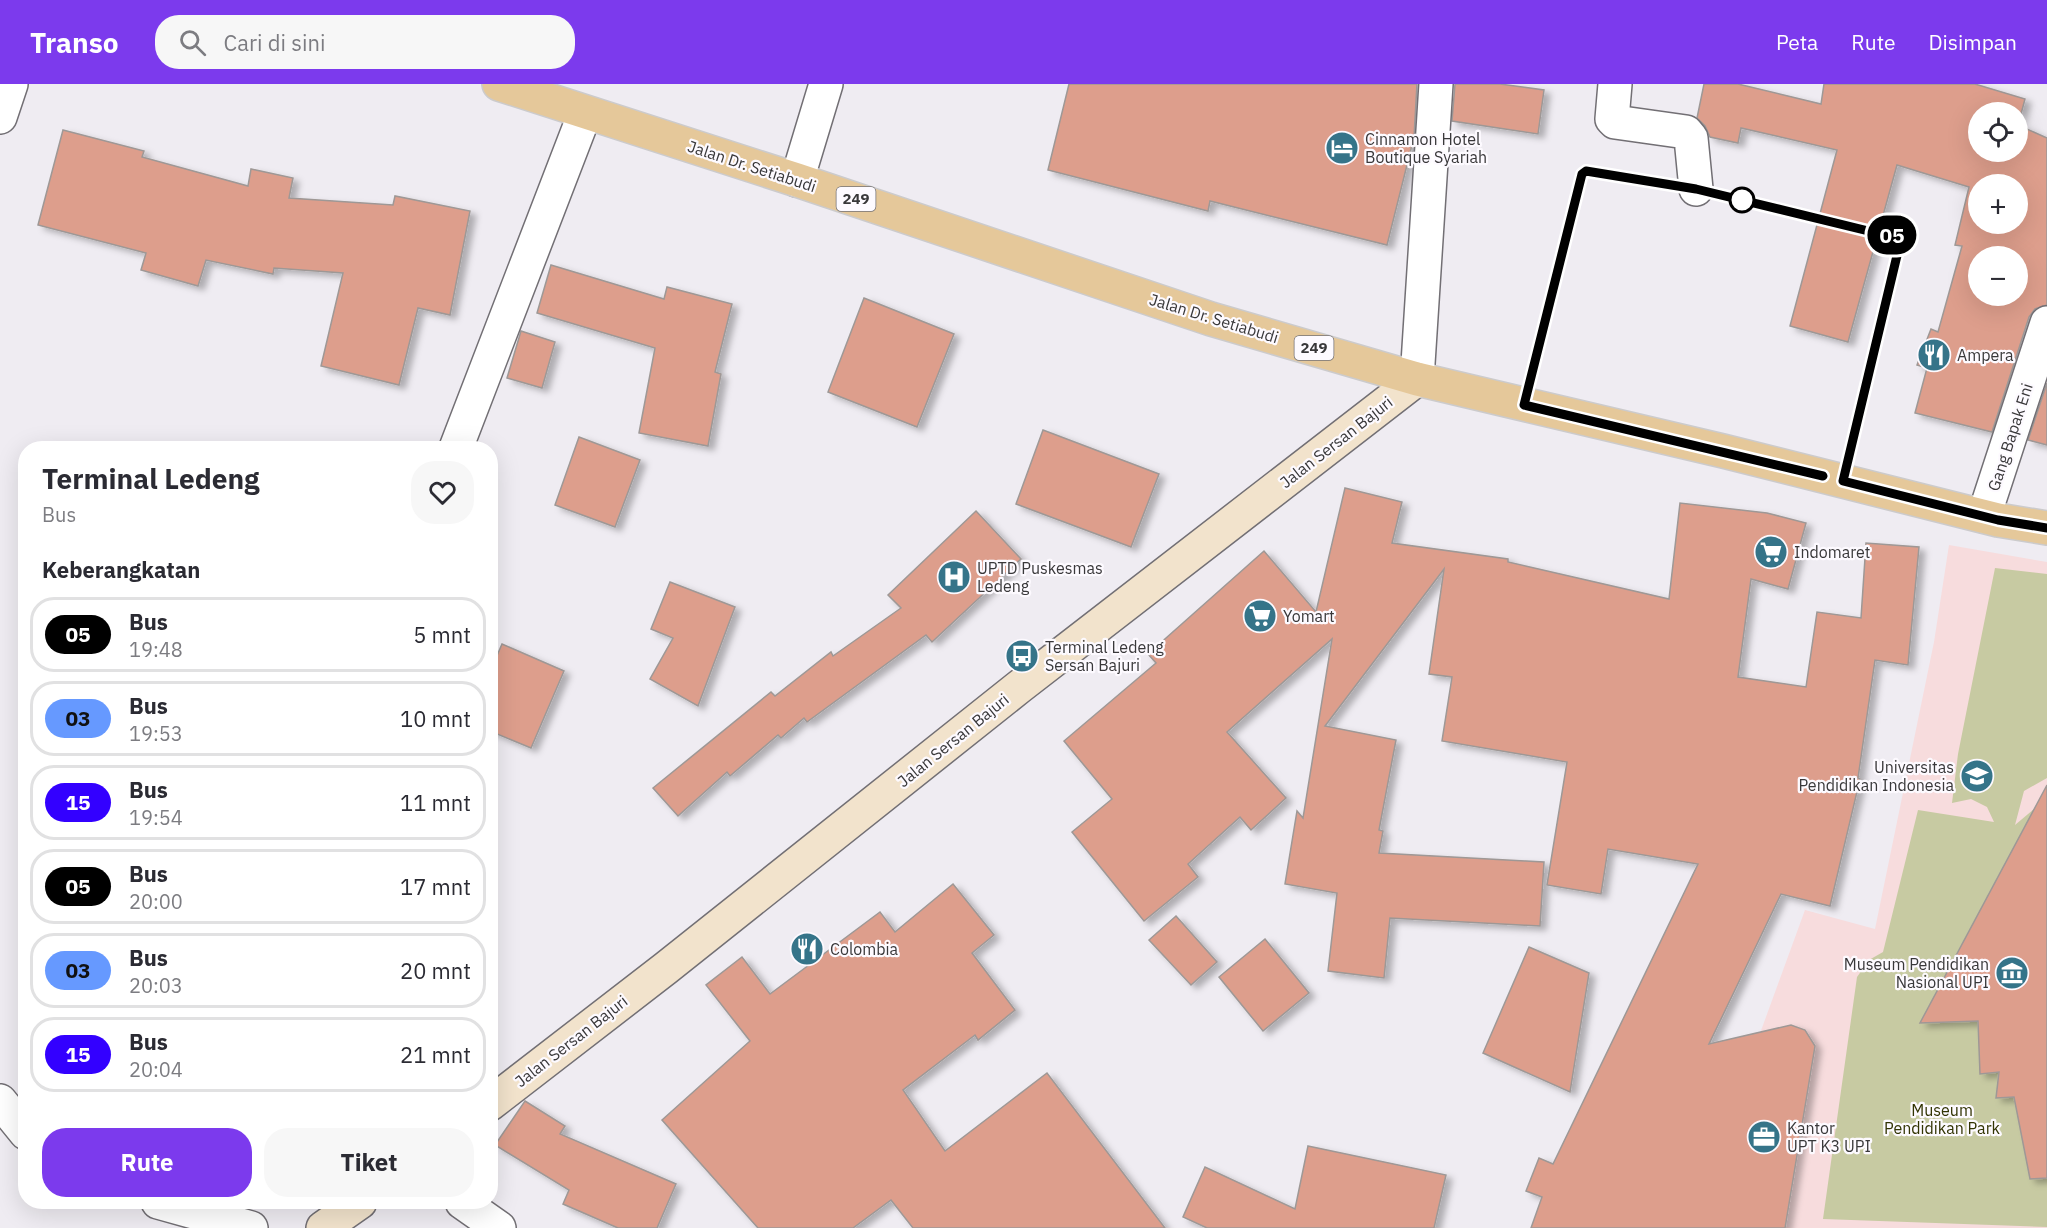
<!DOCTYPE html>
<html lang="id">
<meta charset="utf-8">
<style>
:root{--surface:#fff;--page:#f7f7f7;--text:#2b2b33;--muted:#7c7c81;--line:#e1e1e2;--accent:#7c3aed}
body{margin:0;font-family:"IBM Plex Sans",sans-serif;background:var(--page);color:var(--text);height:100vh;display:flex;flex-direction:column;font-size:22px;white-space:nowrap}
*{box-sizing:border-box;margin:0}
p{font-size:20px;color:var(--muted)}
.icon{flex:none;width:33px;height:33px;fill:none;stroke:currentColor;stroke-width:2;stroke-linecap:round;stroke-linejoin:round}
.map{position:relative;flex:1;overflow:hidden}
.sheet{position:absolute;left:18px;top:357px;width:480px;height:768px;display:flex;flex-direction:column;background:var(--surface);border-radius:24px;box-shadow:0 6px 24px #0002}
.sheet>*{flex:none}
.badge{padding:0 12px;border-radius:20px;font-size:21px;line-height:39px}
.tools{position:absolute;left:1968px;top:18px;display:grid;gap:12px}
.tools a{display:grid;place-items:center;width:60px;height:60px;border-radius:50%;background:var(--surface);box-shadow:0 6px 24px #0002;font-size:30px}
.map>.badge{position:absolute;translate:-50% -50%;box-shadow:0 0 0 3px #fff}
h2{padding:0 24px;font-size:22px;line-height:54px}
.round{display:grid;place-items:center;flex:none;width:63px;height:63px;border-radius:24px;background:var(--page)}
.head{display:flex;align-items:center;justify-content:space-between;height:102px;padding:0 24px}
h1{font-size:28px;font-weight:700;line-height:45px}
.action{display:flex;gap:12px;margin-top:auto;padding:12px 24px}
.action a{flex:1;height:69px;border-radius:24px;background:var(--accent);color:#fff;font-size:24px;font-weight:700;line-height:69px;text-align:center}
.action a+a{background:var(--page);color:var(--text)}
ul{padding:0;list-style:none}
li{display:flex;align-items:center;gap:18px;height:75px;margin:0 12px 9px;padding:0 12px;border:3px solid var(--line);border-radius:24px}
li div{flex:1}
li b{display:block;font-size:22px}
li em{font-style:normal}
li .badge{min-width:66px;font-weight:700;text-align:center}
header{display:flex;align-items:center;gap:36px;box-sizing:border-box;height:84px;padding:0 30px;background:var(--accent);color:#fff}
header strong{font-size:28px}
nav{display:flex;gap:33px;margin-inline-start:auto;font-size:21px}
.search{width:420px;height:54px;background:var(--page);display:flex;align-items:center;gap:15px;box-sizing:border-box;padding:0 21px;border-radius:24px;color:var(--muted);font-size:22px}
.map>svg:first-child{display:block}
.education{fill:#f7dcdd}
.green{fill:#c7caa2}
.building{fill:#dd9e8c;stroke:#9e9896;stroke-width:1.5;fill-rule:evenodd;filter:url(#shadow)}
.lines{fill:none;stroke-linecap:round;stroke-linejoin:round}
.street-casing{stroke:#726f74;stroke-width:36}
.secondary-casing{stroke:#726f74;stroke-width:36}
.primary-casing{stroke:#cccbcc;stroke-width:36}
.street{stroke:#fff;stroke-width:33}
.secondary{stroke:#f2e3cc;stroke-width:33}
.primary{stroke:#e5c89a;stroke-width:33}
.line-casing{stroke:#fff;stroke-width:14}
.line{stroke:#000;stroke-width:9}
.stop-dot{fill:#fff;stroke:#000;stroke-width:3}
.labels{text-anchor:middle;stroke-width:4.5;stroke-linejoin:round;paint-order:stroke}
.shield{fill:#fdfaff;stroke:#747275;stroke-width:1.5}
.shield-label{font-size:15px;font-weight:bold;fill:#39383a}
.poi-label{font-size:16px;fill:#39383a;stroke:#fdfaff;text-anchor:start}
.street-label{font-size:16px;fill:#39383a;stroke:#fdfaff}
.park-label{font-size:16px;fill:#323403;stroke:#fdfaff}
</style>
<header>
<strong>Transo</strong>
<div class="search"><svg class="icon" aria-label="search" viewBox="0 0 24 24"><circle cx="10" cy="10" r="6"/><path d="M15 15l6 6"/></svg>Cari di sini</div>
<nav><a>Peta</a><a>Rute</a><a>Disimpan</a></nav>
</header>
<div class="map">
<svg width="2047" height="1144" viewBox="0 0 2047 1144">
<defs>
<filter id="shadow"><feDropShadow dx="6" dy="4" stdDeviation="3" flood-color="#0004"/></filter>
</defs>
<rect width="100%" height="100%" fill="#efecf2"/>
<path class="education" d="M 1949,461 L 2047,478 L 2047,1144 L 1689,1144 L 1805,826 L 1875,845 L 1934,558 Z"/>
<path class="green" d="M 1995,484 L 2047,490 L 2047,694 L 2024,707 L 2015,741 L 2047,714 L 2047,1143 L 1823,1135 L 1857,893 L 1869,876 L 1883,868 L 1918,726 L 1994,738 L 1987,723 L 1971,715 L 1952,719 L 1958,670 Z"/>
<g class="building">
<path d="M 1069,0 L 1417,0 L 1414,53 L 1387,161 L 1210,117 L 1208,127 L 1048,86 Z"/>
<path d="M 1455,0 L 1500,0 L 1544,6 L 1538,50 L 1452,37 Z"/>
<path d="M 1704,0 L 1738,0 L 1821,20 L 1824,0 L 1975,0 L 2025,15 L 2018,41 L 2018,28 L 1978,28 L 1978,68 L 2018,68 L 2018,41 L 2047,54 L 2047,221 L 2035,225 L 2029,233 L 1992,348 L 1915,329 L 1927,284 L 1917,281 L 1931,245 L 1938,248 L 1962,162 L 1955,161 L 1969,103 L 1897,81 L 1848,258 L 1790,242 L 1837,66 L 1741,44 L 1738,59 L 1710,53 L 1705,42 L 1697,34 ZM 1978,100 L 2018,100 L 2018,140 L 1978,140 ZM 1978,172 L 2018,172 L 2018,212 L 1978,212 Z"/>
<path d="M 63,46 L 144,67 L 142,73 L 248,102 L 251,85 L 293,94 L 289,114 L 393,121 L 395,112 L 470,127 L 450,231 L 418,224 L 399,301 L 321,282 L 343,189 L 274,184 L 273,190 L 206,176 L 198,202 L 141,186 L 146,169 L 38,141 Z"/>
<path d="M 551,181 L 664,215 L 667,203 L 732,220 L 715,288 L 721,290 L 708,362 L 639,349 L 655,264 L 537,229 Z"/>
<path d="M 864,214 L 954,250 L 917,343 L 828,308 Z"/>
<path d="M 521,247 L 555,258 L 542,304 L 507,294 Z"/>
<path d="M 2047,299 L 2047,361 L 2028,356 Z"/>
<path d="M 1043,346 L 1159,390 L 1131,463 L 1016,420 Z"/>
<path d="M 579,353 L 640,376 L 615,443 L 555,421 Z"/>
<path d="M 1345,404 L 1402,418 L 1392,459 L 1508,475 L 1508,478 L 1669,515 L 1680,419 L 1767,429 L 1806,439 L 1788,505 L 1751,495 L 1738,593 L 1806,603 L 1817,528 L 1861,534 L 1866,459 L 1919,463 L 1908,581 L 1875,576 L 1858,694 L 1860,695 L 1830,822 L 1781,810 L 1709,960 L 1791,941 L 1805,946 L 1815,962 L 1785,1144 L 1531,1144 L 1542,1113 L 1526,1107 L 1539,1074 L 1553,1080 L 1698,780 L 1608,765 L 1601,810 L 1547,801 L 1567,678 L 1442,657 L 1452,593 L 1429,590 L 1444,485 L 1325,642 L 1396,656 L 1379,746 L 1383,747 L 1379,769 L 1544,778 L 1540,842 L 1390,834 L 1384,894 L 1328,887 L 1337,809 L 1285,800 L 1297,727 L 1303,734 L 1332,555 L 1227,648 L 1286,714 L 1251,746 L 1240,733 L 1188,780 L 1198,793 L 1144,837 L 1072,748 L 1112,715 L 1064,657 L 1156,579 L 1148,570 L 1264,467 L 1316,528 Z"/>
<path d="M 976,427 L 1021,475 L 932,558 L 926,551 L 807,638 L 804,634 L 781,654 L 778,651 L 730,692 L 727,688 L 678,732 L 653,704 L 771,608 L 775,612 L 831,568 L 833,572 L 901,524 L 888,511 Z"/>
<path d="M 670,498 L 735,523 L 698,622 L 650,595 L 673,554 L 651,545 Z"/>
<path d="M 502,560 L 564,587 L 531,664 L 490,647 L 490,588 Z"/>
<path d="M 2047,701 L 2047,1094 L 2030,1095 L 2014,1013 L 1996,1014 L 1999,988 L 1980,990 L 1978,937 L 1920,939 Z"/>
<path d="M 953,800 L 994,851 L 972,869 L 1015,926 L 978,956 L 975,951 L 903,1006 L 945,1067 L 1047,989 L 1165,1144 L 913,1144 L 891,1116 L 853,1144 L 758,1144 L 662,1036 L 750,957 L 706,901 L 742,873 L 770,910 L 880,828 L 895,848 Z"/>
<path d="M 1176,832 L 1217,878 L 1191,901 L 1149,856 Z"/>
<path d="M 1265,855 L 1309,909 L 1263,947 L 1219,893 Z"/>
<path d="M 1529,863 L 1589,889 L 1570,1008 L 1483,969 Z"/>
<path d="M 525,1017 L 565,1042 L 560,1050 L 676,1100 L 657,1144 L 618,1144 L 563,1120 L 569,1106 L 495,1061 Z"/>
<path d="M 1308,1062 L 1446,1091 L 1434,1144 L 1207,1144 L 1183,1133 L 1205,1083 L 1295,1125 Z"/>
</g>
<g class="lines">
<defs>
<g id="street">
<path d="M 1615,0 L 1612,35 L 1615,38 L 1686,48 L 1691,54 L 1696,105"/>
<path d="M 0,33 L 11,0"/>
<path d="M 797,96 L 826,0"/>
<path d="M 1417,295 L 1436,0"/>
<path d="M 456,364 L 585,29"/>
<path d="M 1984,432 L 2047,239"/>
<path d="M 0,1017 L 26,1049"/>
<path d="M 158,1118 L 251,1144"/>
<path d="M 462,1118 L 499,1144"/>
</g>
<g id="secondary">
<path d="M 490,1020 L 666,884 L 1019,603 L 1417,295"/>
<path d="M 323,1144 L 360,1118"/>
</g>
<path id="primary" d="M 499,0 L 797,96 L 1211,235 L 1417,295 L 1723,367 L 1998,436 L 2047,444"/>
</defs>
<use href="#street" class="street-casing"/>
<use href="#secondary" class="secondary-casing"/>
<use href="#primary" class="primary-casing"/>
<use href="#street" class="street"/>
<use href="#secondary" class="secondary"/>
<use href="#primary" class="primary"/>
</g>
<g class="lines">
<defs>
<path id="line" d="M 1823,392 L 1524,321 L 1582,90 L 1586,87 L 1696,105 L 1897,154 L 1900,159 L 1843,397 L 1998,436 L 2047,444"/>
</defs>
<use href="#line" class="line-casing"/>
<use href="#line" class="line"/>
</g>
<defs>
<symbol id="hotel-disc" viewBox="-11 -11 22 22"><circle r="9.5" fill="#357489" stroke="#fdfaff"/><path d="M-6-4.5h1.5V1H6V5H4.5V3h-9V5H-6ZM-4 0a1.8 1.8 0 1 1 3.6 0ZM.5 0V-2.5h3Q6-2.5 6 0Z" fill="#fff"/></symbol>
<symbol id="restaurant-disc" viewBox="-11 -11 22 22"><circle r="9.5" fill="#357489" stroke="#fdfaff"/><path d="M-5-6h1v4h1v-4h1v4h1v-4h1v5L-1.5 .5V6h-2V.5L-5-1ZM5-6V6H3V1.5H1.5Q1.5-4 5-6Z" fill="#fff"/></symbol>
<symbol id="supermarket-disc" viewBox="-11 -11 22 22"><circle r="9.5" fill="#357489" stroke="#fdfaff"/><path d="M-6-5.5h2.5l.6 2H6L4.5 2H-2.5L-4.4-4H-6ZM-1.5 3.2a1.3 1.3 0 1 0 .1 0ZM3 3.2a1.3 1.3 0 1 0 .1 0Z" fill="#fff"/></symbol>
<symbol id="hospital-disc" viewBox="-11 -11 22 22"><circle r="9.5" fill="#357489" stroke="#fdfaff"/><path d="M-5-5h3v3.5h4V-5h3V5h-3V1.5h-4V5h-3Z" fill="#fff"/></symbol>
<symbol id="bus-disc" viewBox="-11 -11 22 22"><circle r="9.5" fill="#357489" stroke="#fdfaff"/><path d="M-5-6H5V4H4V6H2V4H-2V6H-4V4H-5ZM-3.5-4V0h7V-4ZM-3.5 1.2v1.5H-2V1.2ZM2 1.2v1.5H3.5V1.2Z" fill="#fff"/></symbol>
<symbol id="university-disc" viewBox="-11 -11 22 22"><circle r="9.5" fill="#357489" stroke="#fdfaff"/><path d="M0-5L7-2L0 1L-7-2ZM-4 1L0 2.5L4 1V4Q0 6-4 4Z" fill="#fff"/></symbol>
<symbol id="museum-disc" viewBox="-11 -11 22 22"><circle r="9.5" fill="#357489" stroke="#fdfaff"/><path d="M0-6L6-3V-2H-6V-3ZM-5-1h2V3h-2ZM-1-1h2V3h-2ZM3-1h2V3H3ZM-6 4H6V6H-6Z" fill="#fff"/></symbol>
<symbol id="office-disc" viewBox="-11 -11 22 22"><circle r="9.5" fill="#357489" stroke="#fdfaff"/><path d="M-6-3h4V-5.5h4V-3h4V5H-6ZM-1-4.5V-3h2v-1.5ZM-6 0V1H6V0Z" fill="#fff"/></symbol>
</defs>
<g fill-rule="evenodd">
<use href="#hotel-disc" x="1323" y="45" width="38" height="38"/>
<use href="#restaurant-disc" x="1915" y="252" width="38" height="38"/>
<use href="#supermarket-disc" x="1752" y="449" width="38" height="38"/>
<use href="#hospital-disc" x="935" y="474" width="38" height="38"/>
<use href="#supermarket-disc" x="1241" y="513" width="38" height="38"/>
<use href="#bus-disc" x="1003" y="553" width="38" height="38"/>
<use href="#university-disc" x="1958" y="673" width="38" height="38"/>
<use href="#restaurant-disc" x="788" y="846" width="38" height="38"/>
<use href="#museum-disc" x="1993" y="870" width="38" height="38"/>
<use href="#office-disc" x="1745" y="1034" width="38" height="38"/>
</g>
<circle class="stop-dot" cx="1742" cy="116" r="12"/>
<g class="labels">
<g class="shield">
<rect x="836.5" y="103" width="39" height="24" rx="4.5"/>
<rect x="1294.5" y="252" width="39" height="24" rx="4.5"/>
</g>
<g class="shield-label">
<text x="856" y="120">249</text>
<text x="1314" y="269">249</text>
</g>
<g class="poi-label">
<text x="1365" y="61">Cinnamon Hotel<tspan x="1365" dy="18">Boutique Syariah</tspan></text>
<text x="1957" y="277">Ampera</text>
<text x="1794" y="474">Indomaret</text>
<text x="977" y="490">UPTD Puskesmas<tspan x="977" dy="18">Ledeng</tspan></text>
<text x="1283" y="538">Yomart</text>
<text x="1045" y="569">Terminal Ledeng<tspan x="1045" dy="18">Sersan Bajuri</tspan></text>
<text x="1954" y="689" text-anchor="end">Universitas<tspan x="1954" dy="18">Pendidikan Indonesia</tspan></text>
<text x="830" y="871">Colombia</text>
<text x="1989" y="886" text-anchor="end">Museum Pendidikan<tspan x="1989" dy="18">Nasional UPI</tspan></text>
<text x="1787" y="1050">Kantor<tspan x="1787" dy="18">UPT K3 UPI</tspan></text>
</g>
<g class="street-label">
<text transform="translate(752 82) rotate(18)" y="6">Jalan Dr. Setiabudi</text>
<text transform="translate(1214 234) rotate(17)" y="6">Jalan Dr. Setiabudi</text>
<text transform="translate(2010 353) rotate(-72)" y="6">Gang Bapak Eni</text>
<text transform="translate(1336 358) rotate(-38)" y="6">Jalan Sersan Bajuri</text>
<text transform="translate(953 656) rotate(-39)" y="6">Jalan Sersan Bajuri</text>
<text transform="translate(571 957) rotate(-38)" y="6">Jalan Sersan Bajuri</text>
</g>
<g class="park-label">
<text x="1942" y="1032">Museum<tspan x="1942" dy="18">Pendidikan Park</tspan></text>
</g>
</g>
</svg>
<div class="tools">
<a><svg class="icon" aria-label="locate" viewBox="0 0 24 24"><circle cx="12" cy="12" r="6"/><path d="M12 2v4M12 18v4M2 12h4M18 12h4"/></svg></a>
<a>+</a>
<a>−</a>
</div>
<b class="badge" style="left:1892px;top:151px;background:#000;color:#fff">05</b>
<section class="sheet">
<div class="head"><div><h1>Terminal Ledeng</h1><p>Bus</p></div><a class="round"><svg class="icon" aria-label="heart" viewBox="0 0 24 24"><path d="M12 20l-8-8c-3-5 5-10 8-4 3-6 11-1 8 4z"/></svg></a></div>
<h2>Keberangkatan</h2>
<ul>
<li><span class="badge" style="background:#000;color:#fff">05</span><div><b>Bus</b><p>19:48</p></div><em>5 mnt</em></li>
<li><span class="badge" style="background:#69f;color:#111">03</span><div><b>Bus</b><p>19:53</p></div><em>10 mnt</em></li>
<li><span class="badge" style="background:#30f;color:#fff">15</span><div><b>Bus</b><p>19:54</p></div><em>11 mnt</em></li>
<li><span class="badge" style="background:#000;color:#fff">05</span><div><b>Bus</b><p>20:00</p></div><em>17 mnt</em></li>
<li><span class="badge" style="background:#69f;color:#111">03</span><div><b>Bus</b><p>20:03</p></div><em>20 mnt</em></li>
<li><span class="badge" style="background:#30f;color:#fff">15</span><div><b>Bus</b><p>20:04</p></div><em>21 mnt</em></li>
</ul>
<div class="action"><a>Rute</a><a>Tiket</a></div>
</section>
</div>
